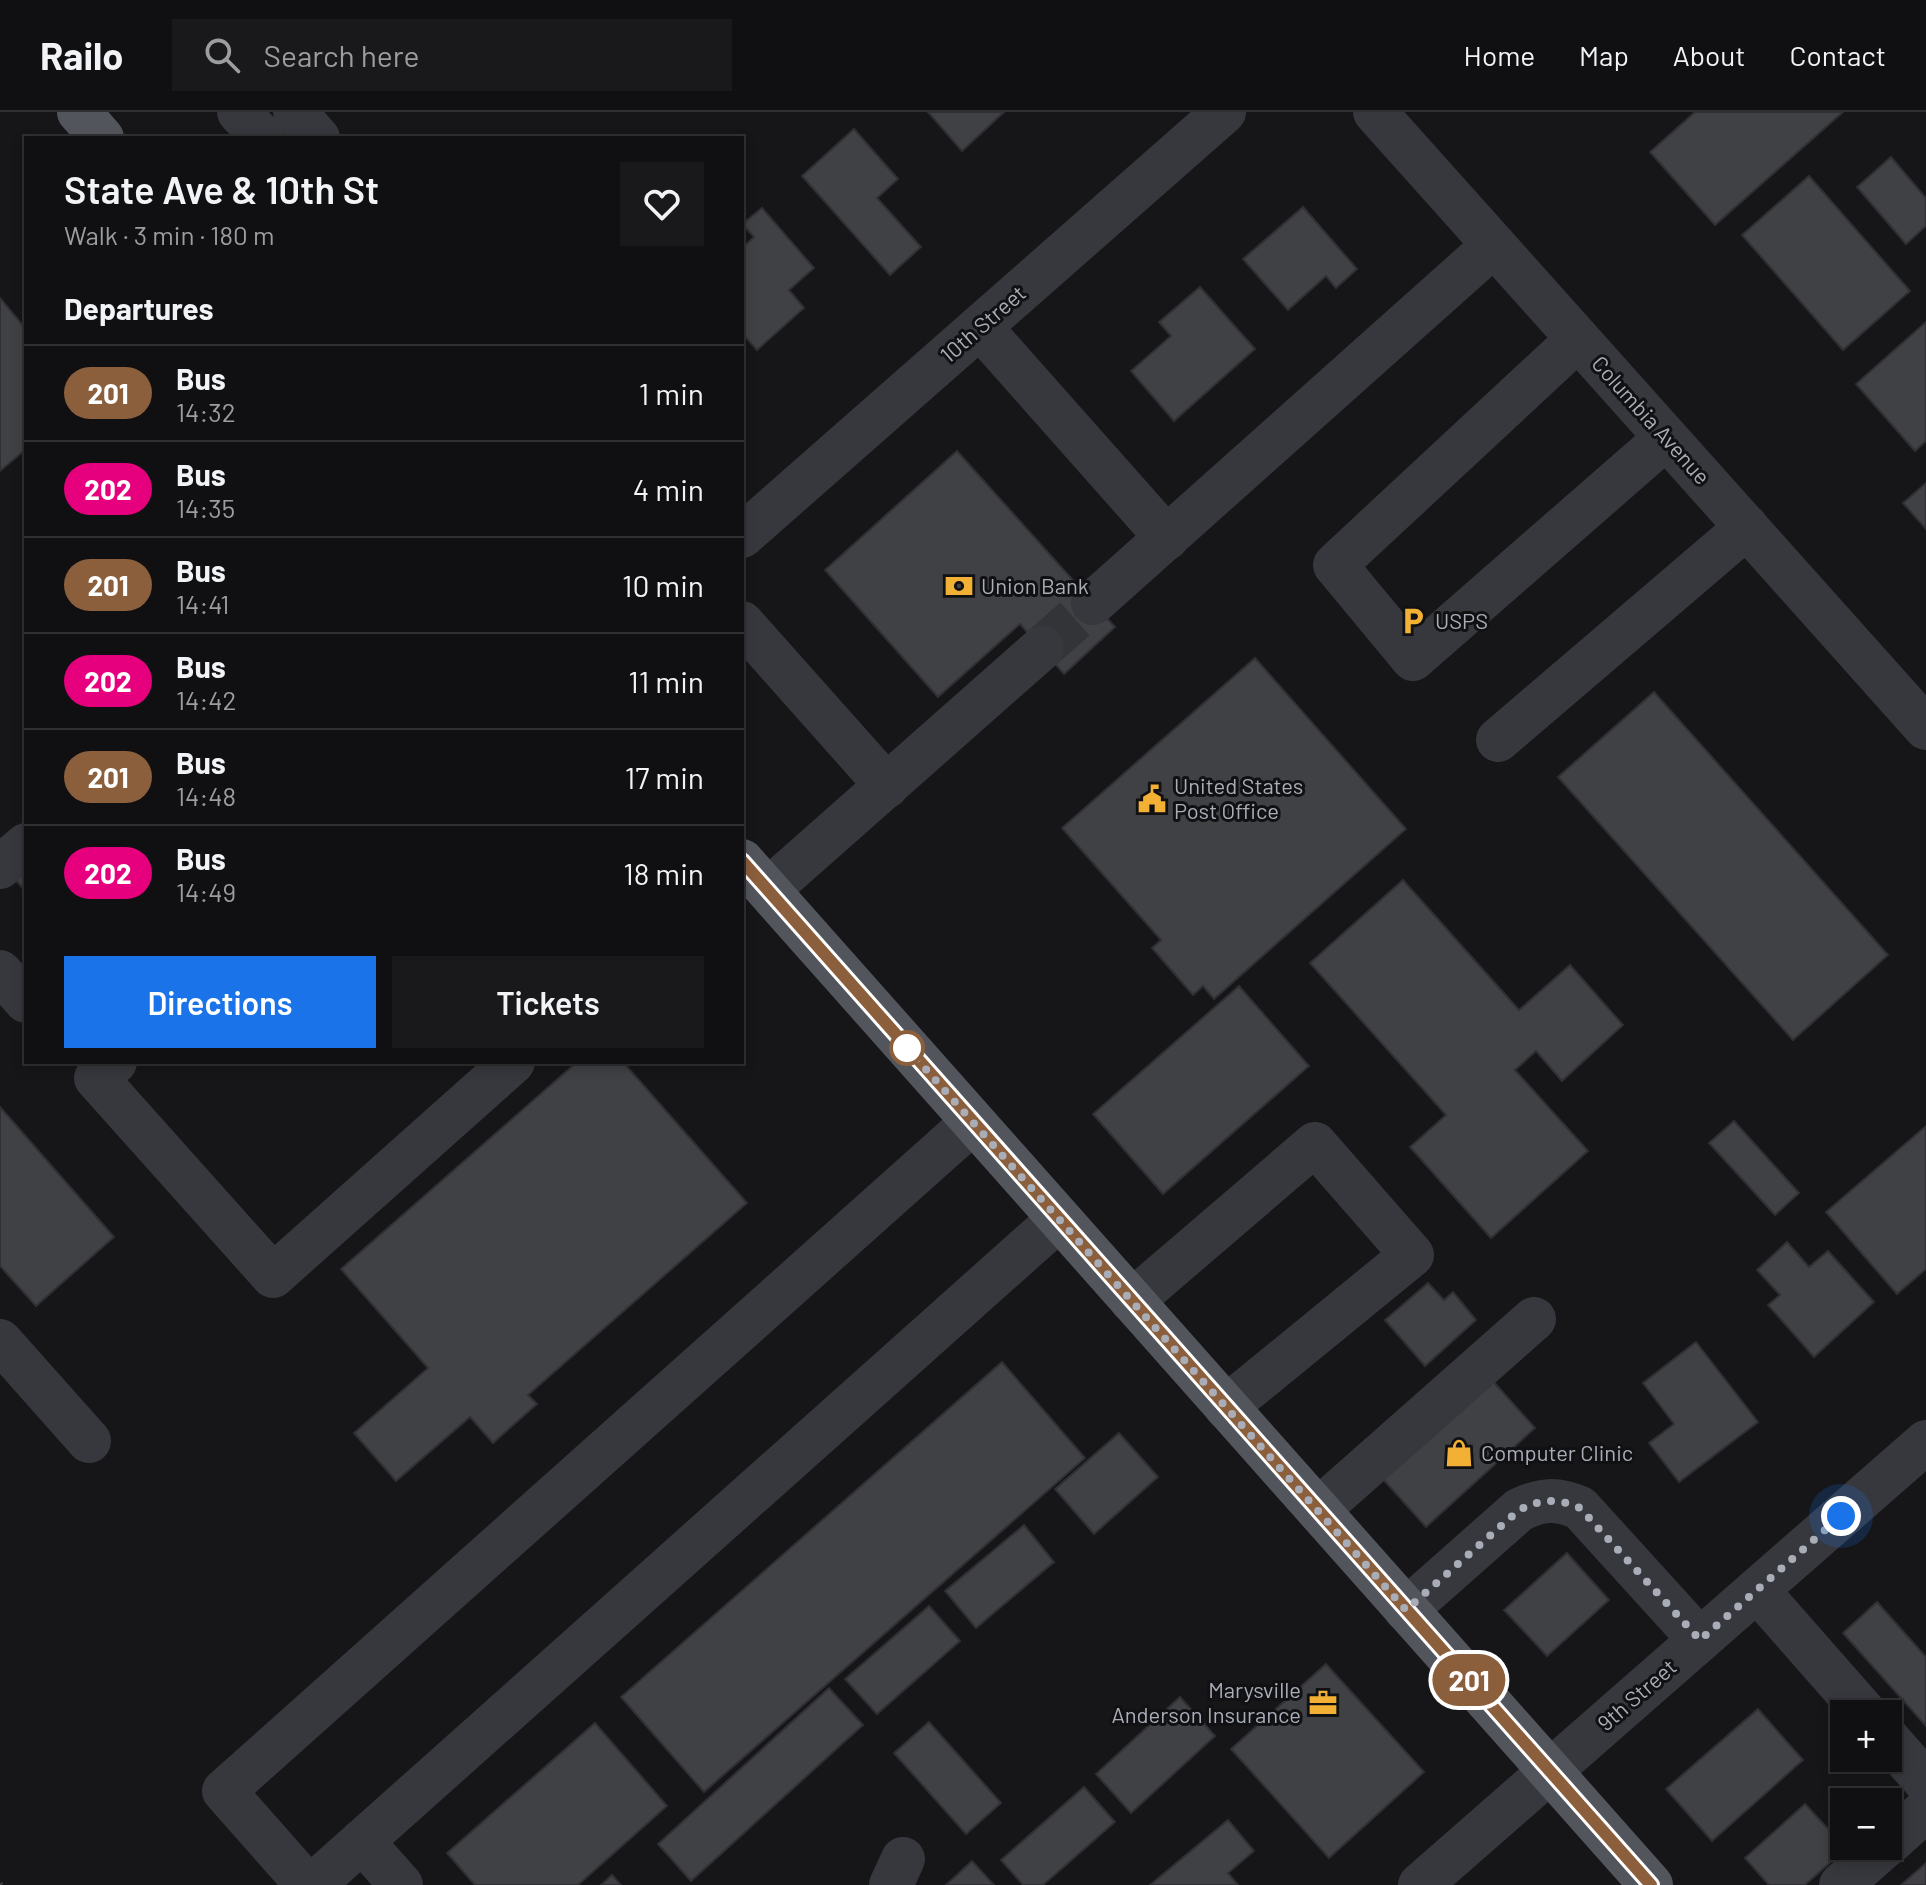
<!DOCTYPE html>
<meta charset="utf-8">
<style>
:root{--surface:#101012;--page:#19191b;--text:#f1f3f6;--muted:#9c9d9f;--line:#303032;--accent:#1a73e8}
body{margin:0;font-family:Barlow,sans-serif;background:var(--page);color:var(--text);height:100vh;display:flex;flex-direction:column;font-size:30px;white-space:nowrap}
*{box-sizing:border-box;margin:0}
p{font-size:26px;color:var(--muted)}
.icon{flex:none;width:44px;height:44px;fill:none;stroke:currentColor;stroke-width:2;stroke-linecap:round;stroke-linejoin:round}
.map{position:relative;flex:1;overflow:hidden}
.details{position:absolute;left:24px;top:24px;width:720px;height:928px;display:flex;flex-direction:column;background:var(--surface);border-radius:0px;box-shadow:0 4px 12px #0003,0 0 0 2px var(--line)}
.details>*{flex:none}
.badge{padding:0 16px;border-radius:26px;font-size:28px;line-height:52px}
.tools{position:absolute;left:1830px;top:1588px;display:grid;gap:16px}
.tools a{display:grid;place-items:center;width:72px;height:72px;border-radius:0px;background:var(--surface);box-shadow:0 4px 12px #0003,0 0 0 2px var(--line);font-size:40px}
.you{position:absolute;width:40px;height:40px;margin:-20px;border:6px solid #fff;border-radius:50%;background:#1a73e8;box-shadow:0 0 0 12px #1a73e833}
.map>.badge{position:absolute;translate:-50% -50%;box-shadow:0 0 0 4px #fff}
h2{padding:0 40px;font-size:30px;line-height:72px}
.round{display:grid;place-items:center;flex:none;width:84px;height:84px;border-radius:0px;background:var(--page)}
.headline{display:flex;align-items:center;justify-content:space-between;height:136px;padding:0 40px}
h1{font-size:38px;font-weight:600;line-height:60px}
.cta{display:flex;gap:16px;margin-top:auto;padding:16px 40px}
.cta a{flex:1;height:92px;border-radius:0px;background:var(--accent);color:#fff;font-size:32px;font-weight:600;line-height:92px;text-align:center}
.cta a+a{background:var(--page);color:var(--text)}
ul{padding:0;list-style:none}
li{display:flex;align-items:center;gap:24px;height:96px;padding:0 40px;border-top:2px solid var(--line)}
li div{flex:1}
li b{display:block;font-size:30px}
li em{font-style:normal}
li .badge{min-width:88px;font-weight:700;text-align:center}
header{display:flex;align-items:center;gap:48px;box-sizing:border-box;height:112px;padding:0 40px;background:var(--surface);border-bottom:2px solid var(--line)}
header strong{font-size:38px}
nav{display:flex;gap:44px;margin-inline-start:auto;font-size:28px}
.search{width:560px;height:72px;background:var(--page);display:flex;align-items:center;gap:20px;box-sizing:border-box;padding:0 28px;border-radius:0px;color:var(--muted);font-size:30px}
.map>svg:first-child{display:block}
.building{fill:#404145;stroke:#303034;stroke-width:2}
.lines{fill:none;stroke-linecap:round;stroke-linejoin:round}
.minor-tunnel{stroke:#333438;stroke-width:44;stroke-dasharray:44 22;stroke-linecap:butt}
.minor{stroke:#37383d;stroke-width:44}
.major{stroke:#53555c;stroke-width:44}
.rail{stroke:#4a4c52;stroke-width:6;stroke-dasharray:10 8;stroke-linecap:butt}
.line-casing{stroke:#fff;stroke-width:18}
.line{stroke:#8b5e3c;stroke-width:12}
.walk{stroke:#a8adb8;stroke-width:8;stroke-dasharray:0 14.4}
.stop-dot{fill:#fff;stroke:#8b5e3c;stroke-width:4}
.labels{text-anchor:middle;stroke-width:6;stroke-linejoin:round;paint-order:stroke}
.street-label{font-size:22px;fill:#a8adb8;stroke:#111113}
.poi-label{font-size:22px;fill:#a8adb8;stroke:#111113;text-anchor:start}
</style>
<header>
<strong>Railo</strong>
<div class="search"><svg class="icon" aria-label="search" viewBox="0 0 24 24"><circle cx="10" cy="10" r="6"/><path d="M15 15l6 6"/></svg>Search here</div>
<nav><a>Home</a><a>Map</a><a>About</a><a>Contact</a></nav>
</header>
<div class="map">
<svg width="1926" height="1773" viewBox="0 0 1926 1773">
<rect width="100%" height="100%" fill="#161618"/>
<g class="building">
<path d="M 928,0 L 1004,0 L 962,39 Z"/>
<path d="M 1695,0 L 1843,0 L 1715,113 L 1650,40 Z"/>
<path d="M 854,17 L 898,67 L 877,86 L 921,135 L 890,163 L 802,64 Z"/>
<path d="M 1891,45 L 1926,86 L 1926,114 L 1906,132 L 1857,75 Z"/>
<path d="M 1809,64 L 1910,179 L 1843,238 L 1742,123 Z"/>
<path d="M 1303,95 L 1357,157 L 1336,176 L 1326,164 L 1288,198 L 1243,147 Z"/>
<path d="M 762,96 L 814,156 L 789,178 L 804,196 L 757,238 L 742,221 L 742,136 L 754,125 L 742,112 Z"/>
<path d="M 1200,175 L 1255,237 L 1174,309 L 1131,259 L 1171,224 L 1159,210 Z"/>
<path d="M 0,186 L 26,217 L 26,337 L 0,359 Z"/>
<path d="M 1926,210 L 1926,329 L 1915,339 L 1856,272 Z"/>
<path d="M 957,339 L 1115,515 L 1064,562 L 1020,512 L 938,585 L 825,458 Z"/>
<path d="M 1926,371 L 1926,417 L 1903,391 Z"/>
<path d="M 1255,546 L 1406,717 L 1214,887 L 1203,874 L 1193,883 L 1152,836 L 1161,828 L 1062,716 Z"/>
<path d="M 1654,580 L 1888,843 L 1793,928 L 1558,665 Z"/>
<path d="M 26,755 L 26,780 L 14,766 Z"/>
<path d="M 1403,768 L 1519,898 L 1570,853 L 1623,913 L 1562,969 L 1536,939 L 1515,958 L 1588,1039 L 1491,1126 L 1410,1035 L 1446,1003 L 1310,851 Z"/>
<path d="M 1239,874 L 1309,954 L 1163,1082 L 1093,1002 Z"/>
<path d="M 577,950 L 623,950 L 747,1091 L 528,1283 L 537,1292 L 493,1331 L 470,1305 L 396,1369 L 354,1321 L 428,1256 L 341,1157 Z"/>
<path d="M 0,995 L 114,1125 L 36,1194 L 0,1154 Z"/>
<path d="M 1734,1009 L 1799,1081 L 1775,1103 L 1709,1031 Z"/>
<path d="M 1926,1014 L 1926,1157 L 1897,1182 L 1826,1100 Z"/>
<path d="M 1787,1130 L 1809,1155 L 1828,1139 L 1874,1190 L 1814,1245 L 1768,1193 L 1780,1183 L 1757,1158 Z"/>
<path d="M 1428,1171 L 1444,1188 L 1453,1180 L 1476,1208 L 1425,1254 L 1385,1208 Z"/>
<path d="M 1696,1230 L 1758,1310 L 1679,1370 L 1649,1331 L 1674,1312 L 1643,1271 Z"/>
<path d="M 1002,1250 L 1085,1346 L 704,1680 L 621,1585 Z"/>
<path d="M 1491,1267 L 1535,1316 L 1426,1415 L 1382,1366 Z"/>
<path d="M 1119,1321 L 1158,1365 L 1094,1422 L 1055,1377 Z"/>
<path d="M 1024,1413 L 1054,1450 L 976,1516 L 945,1479 Z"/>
<path d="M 1567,1441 L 1609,1488 L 1547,1544 L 1504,1498 Z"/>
<path d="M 1877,1490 L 1926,1545 L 1926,1614 L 1843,1521 Z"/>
<path d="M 929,1494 L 960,1529 L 877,1602 L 845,1567 Z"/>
<path d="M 1326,1552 L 1424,1660 L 1329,1746 L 1231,1637 Z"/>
<path d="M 829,1576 L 863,1613 L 691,1769 L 658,1732 Z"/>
<path d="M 1180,1585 L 1215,1624 L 1131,1701 L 1096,1662 Z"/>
<path d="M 1758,1597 L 1803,1648 L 1712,1729 L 1666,1677 Z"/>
<path d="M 929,1610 L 1001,1691 L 966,1722 L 894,1641 Z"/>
<path d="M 595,1611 L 667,1694 L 578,1773 L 475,1773 L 447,1741 Z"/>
<path d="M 1084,1675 L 1115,1710 L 1043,1773 L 1023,1773 L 1001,1748 Z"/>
<path d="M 1805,1692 L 1846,1736 L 1805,1773 L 1769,1773 L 1745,1746 Z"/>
<path d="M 1228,1708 L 1254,1739 L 1228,1761 L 1238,1773 L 1150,1773 Z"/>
<path d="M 972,1749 L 994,1773 L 946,1773 Z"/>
<path d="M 1926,1751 L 1926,1773 L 1901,1773 Z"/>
<path d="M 612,1763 L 621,1773 L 601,1773 Z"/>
</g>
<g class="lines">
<path class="minor-tunnel" d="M 1042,536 L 1093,491"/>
<g class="minor">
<path d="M 239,0 L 263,26"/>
<path d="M 295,0 L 318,26"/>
<path d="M 1375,0 L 1926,616"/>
<path d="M 980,215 L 1167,426"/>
<path d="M 1578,227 L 1335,453 L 1413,547 L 1666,326"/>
<path d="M 742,424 L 1224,0"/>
<path d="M 1093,491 L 1494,133"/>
<path d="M 742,511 L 887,674"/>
<path d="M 1498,628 L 1747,415"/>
<path d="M 0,755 L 26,733"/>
<path d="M 768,778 L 1042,536"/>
<path d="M 0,860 L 26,889"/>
<path d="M 115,950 L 96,966 L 273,1164 L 513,950"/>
<path d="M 1132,1189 L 1315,1032 L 1412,1143 L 1226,1295"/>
<path d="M 0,1229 L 89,1329"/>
<path d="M 1318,1398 L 1534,1207"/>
<path d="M 1757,1478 L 1866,1602"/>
<path d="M 1406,1498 L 1519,1398 C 1541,1387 1557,1386 1580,1396 L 1700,1528"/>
<path d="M 1888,1627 L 1926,1670"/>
<path d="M 362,1729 L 401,1773"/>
<path d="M 1888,1732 L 1926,1698"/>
<path d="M 307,1773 L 224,1679 L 973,1010"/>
<path d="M 313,1773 L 1059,1107"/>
<path d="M 891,1773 L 903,1747"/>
<path d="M 1420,1773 L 1926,1330"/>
<path d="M 1841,1773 L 1885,1734"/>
</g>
<g class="major">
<path d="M 79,0 L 102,26"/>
<path d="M 742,749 L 1651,1773"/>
</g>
<path class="rail" d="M 0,1772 L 1,1773"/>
</g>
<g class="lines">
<defs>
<path id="line" d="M 742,749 L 1651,1773"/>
</defs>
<use href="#line" class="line-casing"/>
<use href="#line" class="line"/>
<path class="walk" d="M 907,936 L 1406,1498 L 1519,1398 C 1541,1387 1557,1386 1580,1396 L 1700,1528 L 1841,1404"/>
</g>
<defs>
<symbol id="bank-bare" viewBox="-9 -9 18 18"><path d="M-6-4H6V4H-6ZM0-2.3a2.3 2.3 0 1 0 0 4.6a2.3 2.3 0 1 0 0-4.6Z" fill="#f2b134" stroke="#111113" stroke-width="2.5" paint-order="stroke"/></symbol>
<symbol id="parking-bare" viewBox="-9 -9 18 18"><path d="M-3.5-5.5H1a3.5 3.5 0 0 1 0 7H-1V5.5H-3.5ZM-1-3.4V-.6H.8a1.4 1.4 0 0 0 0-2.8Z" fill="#f2b134" stroke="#111113" stroke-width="2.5" paint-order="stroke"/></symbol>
<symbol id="civic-bare" viewBox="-9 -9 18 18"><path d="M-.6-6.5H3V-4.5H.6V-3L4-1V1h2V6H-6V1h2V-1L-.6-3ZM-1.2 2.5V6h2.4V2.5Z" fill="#f2b134" stroke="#111113" stroke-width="2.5" paint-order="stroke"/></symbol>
<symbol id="shop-bare" viewBox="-9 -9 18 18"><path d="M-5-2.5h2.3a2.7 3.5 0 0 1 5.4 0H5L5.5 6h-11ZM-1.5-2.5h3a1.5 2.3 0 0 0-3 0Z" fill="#f2b134" stroke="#111113" stroke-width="2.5" paint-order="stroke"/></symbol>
<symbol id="office-bare" viewBox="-9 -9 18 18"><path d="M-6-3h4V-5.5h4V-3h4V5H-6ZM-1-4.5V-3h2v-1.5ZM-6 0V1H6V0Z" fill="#f2b134" stroke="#111113" stroke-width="2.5" paint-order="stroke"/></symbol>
</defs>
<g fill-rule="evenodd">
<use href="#bank-bare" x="939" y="454" width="40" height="40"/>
<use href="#parking-bare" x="1393" y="489" width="40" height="40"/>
<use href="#civic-bare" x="1132" y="667" width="40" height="40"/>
<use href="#shop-bare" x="1439" y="1321" width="40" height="40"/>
<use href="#office-bare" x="1303" y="1571" width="40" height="40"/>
</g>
<circle class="stop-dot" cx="907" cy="936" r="16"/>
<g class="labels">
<g class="street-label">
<text transform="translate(983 212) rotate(-41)" y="8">10th Street</text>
<text transform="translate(1651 308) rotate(48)" y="8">Columbia Avenue</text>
<text transform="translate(1637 1583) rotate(-41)" y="8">9th Street</text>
</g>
<g class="poi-label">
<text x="981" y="482">Union Bank</text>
<text x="1435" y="517">USPS</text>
<text x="1174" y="682">United States<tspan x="1174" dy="25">Post Office</tspan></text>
<text x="1481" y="1349">Computer Clinic</text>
<text x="1301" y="1586" text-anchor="end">Marysville<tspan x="1301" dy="25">Anderson Insurance</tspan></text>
</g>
</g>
</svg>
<div class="tools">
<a>+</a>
<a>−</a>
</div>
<div class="you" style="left:1841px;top:1404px"></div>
<b class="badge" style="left:1469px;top:1568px;background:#8b5e3c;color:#fff">201</b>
<section class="details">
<div class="headline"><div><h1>State Ave &amp; 10th St</h1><p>Walk · 3 min · 180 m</p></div><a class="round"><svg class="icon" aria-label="heart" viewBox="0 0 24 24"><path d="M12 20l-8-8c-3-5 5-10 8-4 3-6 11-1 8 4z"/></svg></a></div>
<h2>Departures</h2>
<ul>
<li><span class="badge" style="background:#8b5e3c;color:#fff">201</span><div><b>Bus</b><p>14:32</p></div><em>1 min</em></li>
<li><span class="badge" style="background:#e6007e;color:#fff">202</span><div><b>Bus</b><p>14:35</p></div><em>4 min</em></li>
<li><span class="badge" style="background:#8b5e3c;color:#fff">201</span><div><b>Bus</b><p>14:41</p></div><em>10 min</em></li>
<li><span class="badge" style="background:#e6007e;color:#fff">202</span><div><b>Bus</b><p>14:42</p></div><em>11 min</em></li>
<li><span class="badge" style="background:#8b5e3c;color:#fff">201</span><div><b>Bus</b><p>14:48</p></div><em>17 min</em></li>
<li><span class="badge" style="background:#e6007e;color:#fff">202</span><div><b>Bus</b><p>14:49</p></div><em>18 min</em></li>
</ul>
<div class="cta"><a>Directions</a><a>Tickets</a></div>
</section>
</div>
